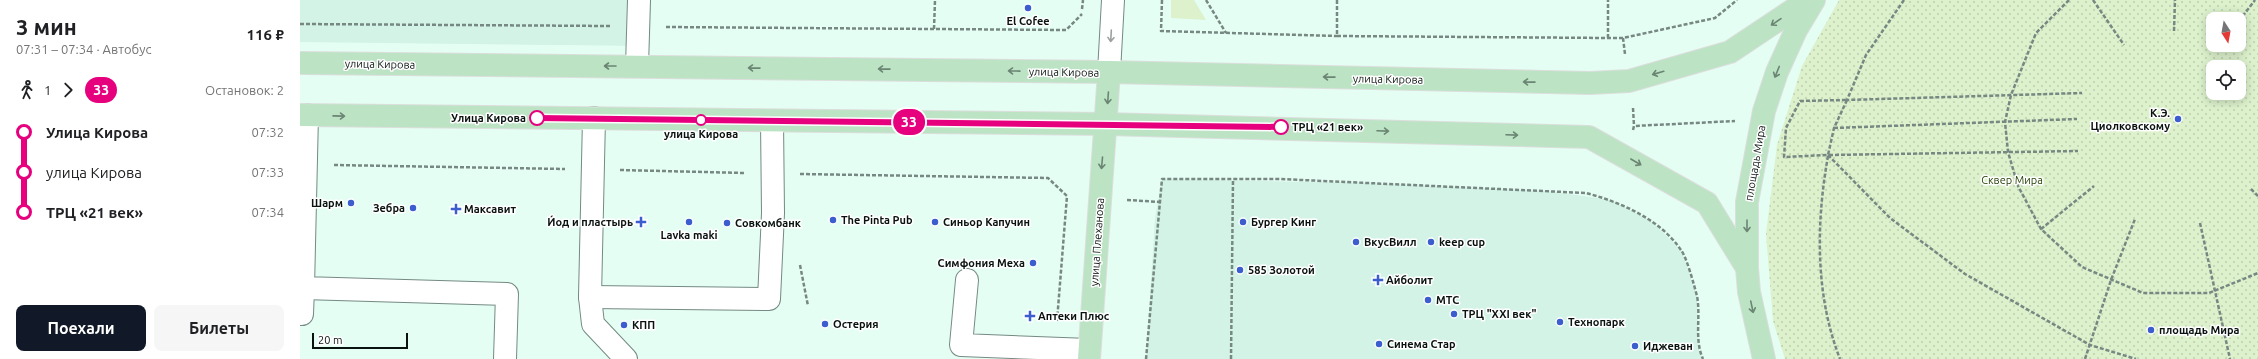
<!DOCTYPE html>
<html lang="ru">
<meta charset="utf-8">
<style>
:root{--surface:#fff;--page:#f6f6f6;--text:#202124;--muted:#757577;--accent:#111827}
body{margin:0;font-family:Ubuntu,sans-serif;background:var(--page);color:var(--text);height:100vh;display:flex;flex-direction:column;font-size:15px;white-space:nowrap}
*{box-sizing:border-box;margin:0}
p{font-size:13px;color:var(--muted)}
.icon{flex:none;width:22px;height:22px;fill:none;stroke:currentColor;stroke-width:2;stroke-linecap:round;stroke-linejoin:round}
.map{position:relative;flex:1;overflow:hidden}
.drawer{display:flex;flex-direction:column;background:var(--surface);width:300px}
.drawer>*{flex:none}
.badge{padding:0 8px;border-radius:13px;font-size:14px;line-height:26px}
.needle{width:26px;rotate:169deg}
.buttons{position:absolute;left:1906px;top:12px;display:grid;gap:8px}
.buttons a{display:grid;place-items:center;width:40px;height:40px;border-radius:8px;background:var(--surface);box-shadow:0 2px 10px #0003;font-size:20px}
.scale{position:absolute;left:12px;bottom:10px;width:96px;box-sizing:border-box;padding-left:4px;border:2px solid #09120f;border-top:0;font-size:11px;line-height:14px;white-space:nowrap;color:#09120f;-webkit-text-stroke:3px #fff;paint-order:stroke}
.map>.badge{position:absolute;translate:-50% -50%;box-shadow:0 0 0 2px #fff}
.legs{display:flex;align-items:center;gap:6px;height:44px;padding:0 16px;font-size:13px}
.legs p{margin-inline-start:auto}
.head{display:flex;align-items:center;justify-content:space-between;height:68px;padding:0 16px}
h1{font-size:22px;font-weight:700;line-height:30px}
.button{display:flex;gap:8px;margin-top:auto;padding:8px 16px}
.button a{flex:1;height:46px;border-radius:8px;background:var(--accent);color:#fff;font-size:16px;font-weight:700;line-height:46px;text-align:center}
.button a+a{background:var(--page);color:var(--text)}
ul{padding:0 16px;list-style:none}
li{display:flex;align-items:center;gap:14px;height:40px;font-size:15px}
li i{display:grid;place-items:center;width:6px;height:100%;margin:0 5px;background:currentColor}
li i::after{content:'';width:10px;height:10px;margin:-5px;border:3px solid;border-radius:50%;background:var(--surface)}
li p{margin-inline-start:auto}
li:first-child i{background:linear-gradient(#0000 50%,currentColor 0)}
li:last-child i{background:linear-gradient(currentColor 50%,#0000 0)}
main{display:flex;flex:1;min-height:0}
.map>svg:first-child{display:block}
.built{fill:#d2f3e6}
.green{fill:#dcf1cc}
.park{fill:url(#park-dots);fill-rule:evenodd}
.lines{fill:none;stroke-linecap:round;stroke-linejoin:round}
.minor-casing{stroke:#748a82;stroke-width:24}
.major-casing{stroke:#dddedd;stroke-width:24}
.path{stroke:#778882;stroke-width:2.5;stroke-dasharray:4 2;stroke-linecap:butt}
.minor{stroke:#fff;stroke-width:22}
.major{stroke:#bbe3c4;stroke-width:22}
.oneway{stroke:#6b8573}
.oneway2{stroke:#9da09f}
.line-1-casing{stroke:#fff;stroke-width:9}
.line-1{stroke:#e6007e;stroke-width:6}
.poi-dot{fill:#3b5dce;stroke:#fff;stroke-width:1.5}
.stop-1-dot{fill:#fff;stroke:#e6007e;stroke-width:2}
.labels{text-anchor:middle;stroke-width:3;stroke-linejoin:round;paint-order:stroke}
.poi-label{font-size:11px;font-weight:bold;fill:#09120f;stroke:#fff;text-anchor:start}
.street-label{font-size:11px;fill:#09120f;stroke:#fff}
.stop-label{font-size:11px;font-weight:bold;fill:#09120f;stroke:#fff;text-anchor:end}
.park-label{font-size:11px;fill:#2a440a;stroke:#fff}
</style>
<main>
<section class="drawer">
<div class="head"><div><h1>3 мин</h1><p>07:31 – 07:34 · Автобус</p></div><b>116 ₽</b></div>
<div class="legs"><svg class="icon" aria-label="walk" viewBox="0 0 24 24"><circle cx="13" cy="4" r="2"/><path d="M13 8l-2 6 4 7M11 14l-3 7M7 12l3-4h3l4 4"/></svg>1<svg class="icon" aria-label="forward" viewBox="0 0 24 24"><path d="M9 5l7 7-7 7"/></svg><b class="badge" style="background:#e6007e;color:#fff">33</b><p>Остановок: 2</p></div>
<ul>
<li><i style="color:#e6007e"></i><b>Улица Кирова</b><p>07:32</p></li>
<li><i style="color:#e6007e"></i><span>улица Кирова</span><p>07:33</p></li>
<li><i style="color:#e6007e"></i><b>ТРЦ «21 век»</b><p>07:34</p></li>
</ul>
<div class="button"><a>Поехали</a><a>Билеты</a></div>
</section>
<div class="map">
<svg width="1958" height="359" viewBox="0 0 1958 359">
<defs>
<pattern id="park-dots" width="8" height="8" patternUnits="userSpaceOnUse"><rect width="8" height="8" fill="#dcf1cc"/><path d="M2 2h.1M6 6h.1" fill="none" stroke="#bbceae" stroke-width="1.8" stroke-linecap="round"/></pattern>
</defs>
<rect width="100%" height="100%" fill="#e5fef4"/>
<g class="built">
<path d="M 0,0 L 351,0 L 350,46 L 0,42 Z"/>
<path d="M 862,179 L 1065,183 L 1248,191 L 1311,200 L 1351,221 L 1381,250 L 1397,296 L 1399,351 L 1403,359 L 846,359 L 855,218 Z"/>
</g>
<path class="green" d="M 871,0 L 894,0 L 906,20 L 871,18 Z"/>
<path class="park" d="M 1539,0 L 1958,0 L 1958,359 L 1485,359 L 1473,321 L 1466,234 L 1477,145 L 1502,66 ZM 1913,19 L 1939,19 L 1939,45 L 1913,45 ZM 1913,67 L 1939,67 L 1939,93 L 1913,93 Z"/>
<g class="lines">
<defs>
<g id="minor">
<path d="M 337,66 L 339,0"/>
<path d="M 809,72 L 813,0"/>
<path d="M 7,115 L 3,288 L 207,294 L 205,359"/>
<path d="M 294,118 L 290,297 L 293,324 L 326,359"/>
<path d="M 667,280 L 661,345 L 789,350"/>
<path d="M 290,297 L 469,299 L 473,213 L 472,121"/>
<path d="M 0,314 L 2,314 L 3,288"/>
</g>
<g id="major">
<path d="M 0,63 L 809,72 L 1290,83 L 1329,81 L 1430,52 L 1508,0"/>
<path d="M 0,115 L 806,124 L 1289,137 L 1407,203 L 1447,268"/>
<path d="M 789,359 L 809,72"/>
<path d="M 1464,359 L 1449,292 L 1447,268 L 1447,202 L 1464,111 L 1477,72 L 1496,30 L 1514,0"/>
</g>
</defs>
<use href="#minor" class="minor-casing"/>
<use href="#major" class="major-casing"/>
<g class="path">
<path d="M 862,0 L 861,31 L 1037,36"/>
<path d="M 906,0 L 926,33"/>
<path d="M 1037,0 L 1037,36 L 1308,38 L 1323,38 L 1415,18 L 1437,0"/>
<path d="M 1604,0 L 1566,55 L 1547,100 L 1782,93"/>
<path d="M 1769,0 L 1736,33 L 1711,95 L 1705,122 L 1708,152 L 1718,186 L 1741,229 L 1782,267 L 1843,293 L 1909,293 L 1958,273"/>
<path d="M 1793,0 L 1824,45"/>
<path d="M 782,9 L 783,0"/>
<path d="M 1939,21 L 1955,0"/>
<path d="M 0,24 L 311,26"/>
<path d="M 366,27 L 766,30 L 782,14"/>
<path d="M 634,29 L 635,0"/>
<path d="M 1874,31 L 1875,0"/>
<path d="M 1308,38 L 1308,0"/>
<path d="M 1323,38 L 1325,54"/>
<path d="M 1547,100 L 1534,128 L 1528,155 L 1484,157 L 1486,128 L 1500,101 Z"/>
<path d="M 1333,108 L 1334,126"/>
<path d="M 1534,128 L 1777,119"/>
<path d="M 1333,130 L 1334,126 L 1435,121"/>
<path d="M 1528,155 L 1590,218 L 1665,274 L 1790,345 L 1836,359"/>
<path d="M 1529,155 L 1778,151"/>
<path d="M 1528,156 C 1516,223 1515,295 1540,359"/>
<path d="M 34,165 L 265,169"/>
<path d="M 320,170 L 445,173"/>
<path d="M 500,174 L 748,178 L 767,196 L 757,321"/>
<path d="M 1951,189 L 1958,196"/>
<path d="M 827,200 L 860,202"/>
<path d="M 1900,223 L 1930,359"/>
<path d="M 1741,229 L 1794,186"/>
<path d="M 500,265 L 508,306"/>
<path d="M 846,359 L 862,179 L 980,179 L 1286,193 C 1320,202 1360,219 1381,250 C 1387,258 1394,285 1397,296 C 1401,317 1394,339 1403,359"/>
<path d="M 931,359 L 933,180"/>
<path d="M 1785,359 L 1811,280 L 1835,219"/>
</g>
<use href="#minor" class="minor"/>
<use href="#major" class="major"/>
</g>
<defs><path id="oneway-shaft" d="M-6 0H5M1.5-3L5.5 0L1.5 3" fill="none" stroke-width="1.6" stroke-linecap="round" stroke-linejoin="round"/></defs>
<g class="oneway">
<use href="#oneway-shaft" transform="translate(1476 22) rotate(146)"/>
<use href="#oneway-shaft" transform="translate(310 66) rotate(-180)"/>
<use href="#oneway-shaft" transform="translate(454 68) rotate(-179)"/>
<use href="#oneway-shaft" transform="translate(584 69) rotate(-179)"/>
<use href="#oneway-shaft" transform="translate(714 71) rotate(-179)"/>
<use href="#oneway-shaft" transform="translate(1477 72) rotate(112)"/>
<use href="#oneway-shaft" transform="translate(1358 73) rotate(164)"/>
<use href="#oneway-shaft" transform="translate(1029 77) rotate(-179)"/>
<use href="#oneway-shaft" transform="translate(1229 82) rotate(-179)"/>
<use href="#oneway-shaft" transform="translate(808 98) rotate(94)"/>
<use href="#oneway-shaft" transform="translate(39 116) rotate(1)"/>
<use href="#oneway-shaft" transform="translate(1083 131) rotate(2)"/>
<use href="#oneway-shaft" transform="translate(1212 135) rotate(2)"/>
<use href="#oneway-shaft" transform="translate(1336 162) rotate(30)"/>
<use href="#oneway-shaft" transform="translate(802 163) rotate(95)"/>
<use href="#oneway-shaft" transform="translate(1447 226) rotate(90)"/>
<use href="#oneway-shaft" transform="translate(1452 307) rotate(78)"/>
</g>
<use class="oneway2" href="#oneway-shaft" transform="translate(811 36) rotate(93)"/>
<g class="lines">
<defs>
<path id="line-1" d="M 237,118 L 981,127"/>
</defs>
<use href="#line-1" class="line-1-casing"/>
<use href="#line-1" class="line-1"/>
</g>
<g class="poi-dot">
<circle cx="728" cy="8" r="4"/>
<circle cx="1878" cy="119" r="4"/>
<circle cx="51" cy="203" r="4"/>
<circle cx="113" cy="208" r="4"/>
<path d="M154 203h4v4h4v4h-4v4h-4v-4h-4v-4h4z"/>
<circle cx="533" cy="220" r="4"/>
<path d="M339 216h4v4h4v4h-4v4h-4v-4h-4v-4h4z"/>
<circle cx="389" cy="222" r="4"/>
<circle cx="635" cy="222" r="4"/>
<circle cx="943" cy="222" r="4"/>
<circle cx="427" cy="223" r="4"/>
<circle cx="1056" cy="242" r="4"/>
<circle cx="1131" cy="242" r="4"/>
<circle cx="733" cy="263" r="4"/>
<circle cx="940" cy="270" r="4"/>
<path d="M1076 274h4v4h4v4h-4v4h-4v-4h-4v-4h4z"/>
<circle cx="1128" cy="300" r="4"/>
<circle cx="1154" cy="314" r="4"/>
<path d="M728 310h4v4h4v4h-4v4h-4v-4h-4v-4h4z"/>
<circle cx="1260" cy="322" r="4"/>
<circle cx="525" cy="324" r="4"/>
<circle cx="324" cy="325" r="4"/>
<circle cx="1851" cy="330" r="4"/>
<circle cx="1079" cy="344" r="4"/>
<circle cx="1335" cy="346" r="4"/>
</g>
<g class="stop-1-dot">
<circle cx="237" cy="118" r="7"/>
<circle cx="401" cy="120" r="5"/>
<circle cx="981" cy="127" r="7"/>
</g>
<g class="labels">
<g class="poi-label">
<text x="728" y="25" text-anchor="middle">El Cofee</text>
<text x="1870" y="117" text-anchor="end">К.Э.<tspan x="1870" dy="13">Циолковскому</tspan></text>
<text x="43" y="207" text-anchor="end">Шарм</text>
<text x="105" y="212" text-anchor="end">Зебра</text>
<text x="164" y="213">Максавит</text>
<text x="541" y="224">The Pinta Pub</text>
<text x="333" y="226" text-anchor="end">И́од и пластырь</text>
<text x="643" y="226">Синьор Капучин</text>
<text x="951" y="226">Бургер Кинг</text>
<text x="435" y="227">Совкомбанк</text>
<text x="389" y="239" text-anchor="middle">Lavka maki</text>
<text x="1064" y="246">ВкусВилл</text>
<text x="1139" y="246">keep cup</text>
<text x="725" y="267" text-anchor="end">Симфония Меха</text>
<text x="948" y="274">585 Золотой</text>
<text x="1086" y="284">Айболит</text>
<text x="1136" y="304">МТС</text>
<text x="1162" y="318">ТРЦ "XXI век"</text>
<text x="738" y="320">Аптеки Плюс</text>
<text x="1268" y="326">Технопарк</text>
<text x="533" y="328">Остерия</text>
<text x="332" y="329">КПП</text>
<text x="1859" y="334">площадь Мира</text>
<text x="1087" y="348">Синема Стар</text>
<text x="1343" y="350">Иджеван</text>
</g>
<g class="street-label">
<text transform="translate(80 64) rotate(1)" y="4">улица Кирова</text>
<text transform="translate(764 72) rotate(1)" y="4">улица Кирова</text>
<text transform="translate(1088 79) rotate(1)" y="4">улица Кирова</text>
<text transform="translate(1455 163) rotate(-80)" y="4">площадь Мира</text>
<text transform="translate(797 242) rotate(-86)" y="4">улица Плеханова</text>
</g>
<g class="stop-label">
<text x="226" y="122">Улица Кирова</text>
<text x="992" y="131" text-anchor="start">ТРЦ «21 век»</text>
<text x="401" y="138" text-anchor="middle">улица Кирова</text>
</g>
<g class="park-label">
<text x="1712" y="184">Сквер Мира</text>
</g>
</g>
</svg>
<div class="buttons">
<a><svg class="needle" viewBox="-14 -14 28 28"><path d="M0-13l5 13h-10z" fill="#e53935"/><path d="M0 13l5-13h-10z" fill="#757577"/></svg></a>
<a><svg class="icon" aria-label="locate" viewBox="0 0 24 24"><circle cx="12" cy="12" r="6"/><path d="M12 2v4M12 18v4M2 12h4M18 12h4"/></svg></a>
</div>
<div class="scale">20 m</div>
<b class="badge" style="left:609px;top:122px;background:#e6007e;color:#fff">33</b>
</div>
</main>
